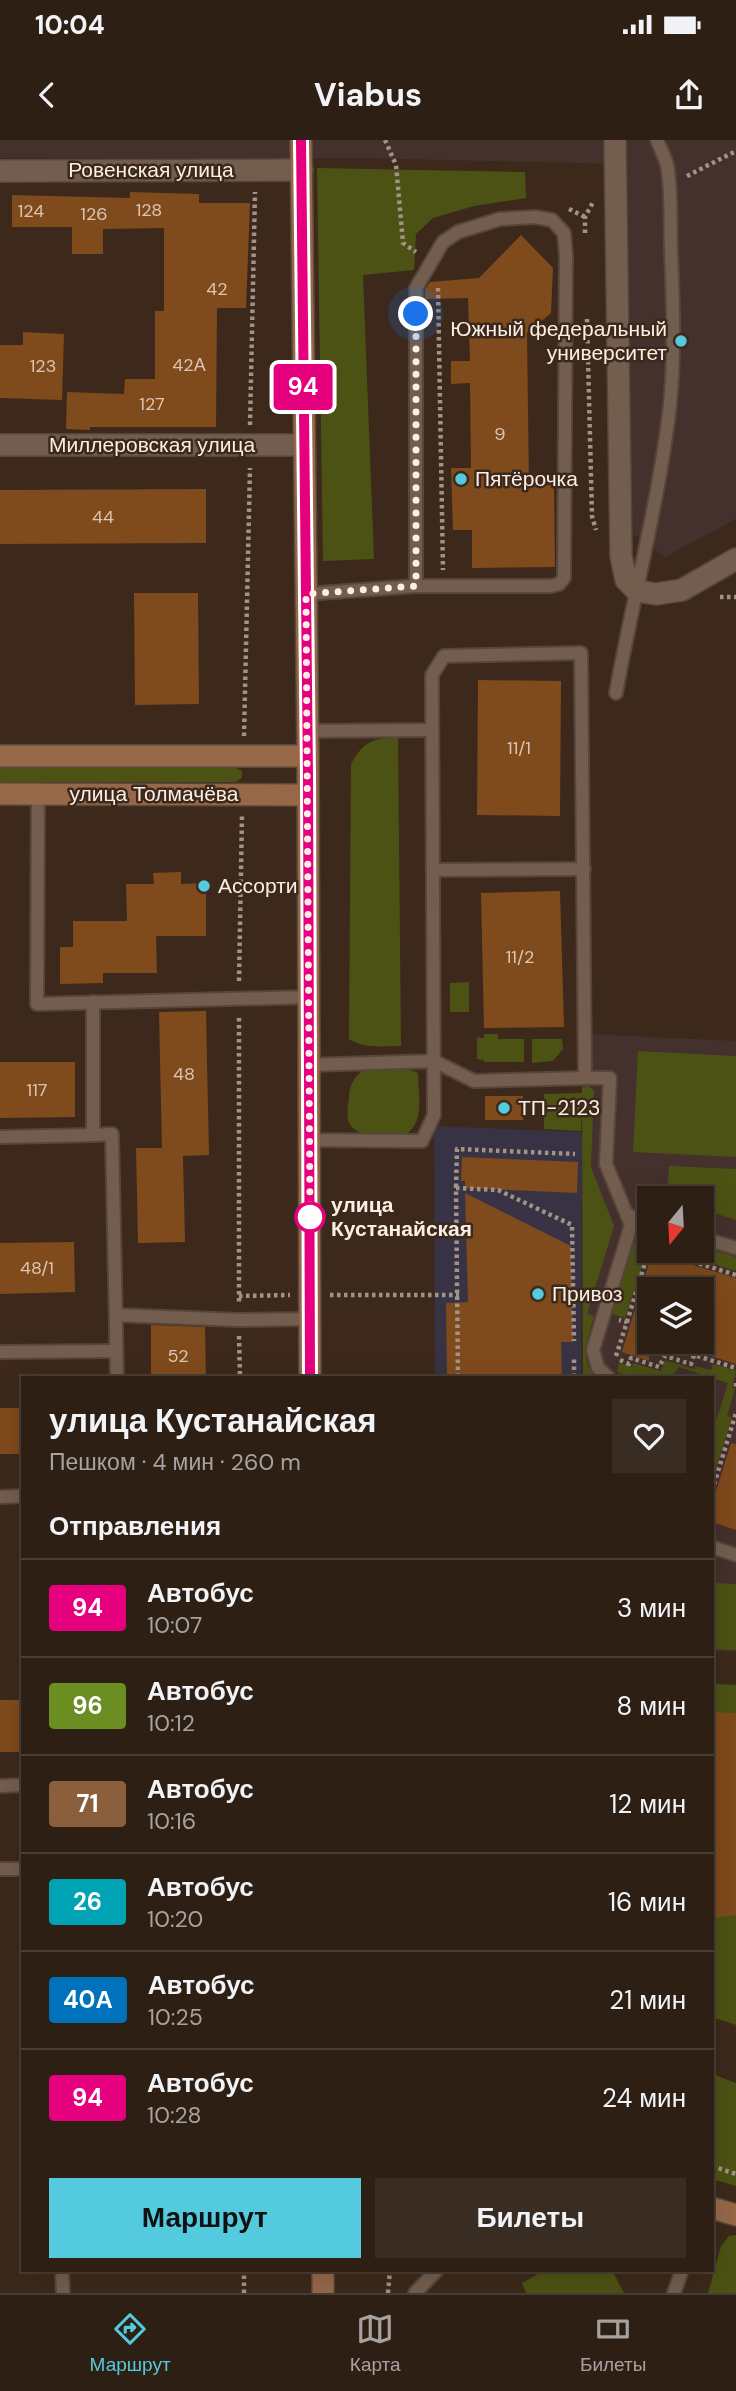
<!DOCTYPE html>
<html lang="ru">
<meta charset="utf-8">
<style>
:root{--surface:#2d1f14;--page:#392c22;--text:#f1f3f6;--muted:#a7a2a0;--line:#483d34;--accent:#54cade}
body{margin:0;font-family:"DM Sans",sans-serif;background:var(--page);color:var(--text);height:100vh;display:flex;flex-direction:column;font-size:26px;white-space:nowrap}
*{box-sizing:border-box;margin:0}
p{font-size:23px;color:var(--muted)}
.icon{flex:none;width:38px;height:38px;fill:none;stroke:currentColor;stroke-width:2;stroke-linecap:round;stroke-linejoin:round}
.map{position:relative;flex:1;overflow:hidden}
.drawer{position:absolute;left:21px;top:1236px;width:693px;height:896px;display:flex;flex-direction:column;background:var(--surface);border-radius:0px;box-shadow:0 7px 28px #0002,0 0 0 2px var(--line)}
.drawer>*{flex:none}
.badge{padding:0 14px;border-radius:5px;font-size:24px;line-height:46px}
.needle{width:46px;rotate:198deg}
.buttons{position:absolute;left:637px;top:1046px;display:grid;gap:14px}
.buttons a{display:grid;place-items:center;width:77px;height:77px;border-radius:0px;background:var(--surface);box-shadow:0 7px 28px #0002,0 0 0 2px var(--line);font-size:35px}
.you{position:absolute;width:35px;height:35px;margin:-18px;border:5px solid #fff;border-radius:50%;background:#1a73e8;box-shadow:0 0 0 10px #1a73e833}
.map>.badge{position:absolute;translate:-50% -50%;box-shadow:0 0 0 4px #fff}
h2{padding:0 28px;font-size:26px;line-height:63px}
.round{display:grid;place-items:center;flex:none;width:74px;height:74px;border-radius:0px;background:var(--page)}
.summary{display:flex;align-items:center;justify-content:space-between;height:119px;padding:0 28px}
h1{font-size:33px;font-weight:700;line-height:52px}
.cta{display:flex;gap:14px;margin-top:auto;padding:14px 28px}
.cta a{flex:1;height:80px;border-radius:0px;background:var(--accent);color:#111;font-size:28px;font-weight:700;line-height:80px;text-align:center}
.cta a+a{background:var(--page);color:var(--text)}
ul{padding:0;list-style:none}
li{display:flex;align-items:center;gap:21px;height:98px;padding:0 28px;border-top:2px solid var(--line)}
li div{flex:1}
li b{display:block;font-size:26px}
li em{font-style:normal}
li .badge{min-width:77px;font-weight:700;text-align:center}
.status{display:flex;justify-content:space-between;align-items:center;height:49px;padding:0 35px;background:var(--surface);direction:ltr}
.status svg{height:19px;fill:currentColor}
header{display:flex;justify-content:space-between;align-items:center;height:91px;padding:0 28px;background:var(--surface);font-size:32px;font-weight:700}
.dock{display:flex;justify-content:space-around;align-items:center;height:98px;border-top:2px solid var(--line);background:var(--surface);font-size:19px;color:var(--muted)}
.dock a{display:grid;justify-items:center;gap:4px}
.dock .selected{color:var(--accent)}
.map>svg:first-child{display:block}
.commercial{fill:#373344}
.education{fill:#44302c;fill-rule:evenodd}
.green{fill:#4c5214}
.building{fill:#7f4a1c}
.lines{fill:none;stroke-linecap:round;stroke-linejoin:round}
.lane-casing{stroke:#57473b;stroke-width:16}
.street-casing{stroke:#57473b;stroke-width:24}
.secondary-casing{stroke:#57473b;stroke-width:24}
.path{stroke:#a29287;stroke-width:4.5;stroke-dasharray:3.5 3.5;stroke-linecap:butt}
.lane{stroke:#735d4e;stroke-width:12}
.street{stroke:#735d4e;stroke-width:21}
.secondary{stroke:#966847;stroke-width:21}
.line-casing{stroke:#fff;stroke-width:16}
.line{stroke:#e6007e;stroke-width:10}
.walk{stroke:#fbeee5;stroke-width:7;stroke-dasharray:0 12.6}
.poi-dot{fill:#54cade;stroke:#3c291b;stroke-width:2.5}
.stop-dot{fill:#fff;stroke:#e6007e;stroke-width:3.5}
.labels{text-anchor:middle;stroke-width:5;stroke-linejoin:round;paint-order:stroke}
.number-label{font-size:18px;fill:#dcc5b3}
.street-label{font-size:21px;fill:#fbeee5;stroke:#3c291b}
.poi-label{font-size:21px;fill:#fbeee5;stroke:#3c291b;text-anchor:start}
.stop-label{font-size:21px;font-weight:bold;fill:#fbeee5;stroke:#3c291b;text-anchor:start}
</style>
<div class="status"><b>10:04</b><svg viewBox="0 0 49 12"><path d="M0 12V9h3v3zM5 12V6h3v6zM10 12V3h3v9zM15 12V0h3v12zM26 1h20v11H26zM47 4h2v5h-2z"/></svg></div>
<header><svg class="icon" aria-label="back" viewBox="0 0 24 24"><path d="M15 5l-7 7 7 7"/></svg>Viabus<svg class="icon" aria-label="share" viewBox="0 0 24 24"><path d="M12 15V3M7 8l5-5 5 5M5 13v7h14v-7"/></svg></header>
<div class="map">
<svg width="736" height="2153" viewBox="0 0 736 2153">
<rect width="100%" height="100%" fill="#3c291b"/>
<path class="commercial" d="M 434,986 L 582,992 L 581,1237 L 435,1237 Z"/>
<g class="education">
<path d="M 0,0 L 736,0 L 736,379 L 665,417 L 626,389 L 624,24 L 357,18 L 0,18 Z"/>
<path d="M 588,894 L 736,901 L 736,1512 L 712,1511 L 712,1237 L 583,1237 L 582,947 L 588,946 L 585,925 ZM 649,1059 L 702,1059 L 702,1111 L 649,1111 ZM 649,1150 L 702,1150 L 702,1202 L 649,1202 Z"/>
</g>
<g class="green">
<path d="M 317,28 L 525,32 L 526,58 L 474,66 L 433,78 L 416,94 L 414,130 L 363,135 L 374,419 L 323,421 Z"/>
<path d="M 398,597 L 401,906 C 383,906 364,909 349,899 L 351,624 C 363,602 373,598 398,597 Z"/>
<path d="M 0,628 L 236,628 L 242,631 L 242,638 L 236,642 L 0,642 Z"/>
<path d="M 469,842 L 469,872 L 450,872 L 450,843 Z"/>
<path d="M 484,894 L 498,894 L 498,899 L 524,899 L 524,922 L 484,922 L 484,920 L 477,919 L 477,897 L 484,898 Z"/>
<path d="M 532,899 L 562,899 L 563,909 L 553,921 L 532,923 Z"/>
<path d="M 638,911 L 736,916 L 736,1017 L 633,1012 Z"/>
<path d="M 363,930 L 410,930 L 418,933 C 418,948 422,969 416,982 C 414,988 407,995 401,997 C 387,1001 352,997 348,980 C 347,973 348,964 349,958 C 349,946 354,937 363,930 Z"/>
<path d="M 588,946 L 594,950 L 591,1027 L 614,1086 L 587,1174 L 594,1176 C 588,1198 579,1218 595,1237 L 583,1237 L 582,966 L 581,991 L 544,989 L 544,954 L 582,953 L 582,947 Z"/>
<path d="M 669,1026 L 736,1029 L 736,1080 L 702,1069 L 702,1059 L 667,1059 Z"/>
<path d="M 646,1093 L 649,1093 L 649,1105 L 625,1178 L 612,1174 L 633,1105 L 638,1098 Z"/>
<path d="M 702,1107 L 736,1117 L 736,1131 L 671,1111 L 702,1111 Z"/>
<path d="M 665,1220 L 694,1229 L 695,1226 L 711,1230 L 713,1224 L 736,1231 L 732,1247 L 735,1249 L 727,1276 L 732,1278 L 712,1341 L 712,1294 L 728,1243 L 679,1227 L 671,1237 L 635,1237 L 617,1232 L 619,1223 L 632,1227 L 633,1223 L 661,1231 Z"/>
<path d="M 712,1443 L 736,1444 L 736,1510 L 712,1509 Z"/>
<path d="M 712,1544 L 736,1545 L 736,1885 L 712,1877 Z"/>
<path d="M 712,1934 L 736,1943 L 736,2046 L 712,2039 Z"/>
<path d="M 736,2095 L 736,2153 L 708,2153 L 721,2106 L 729,2096 Z"/>
<path d="M 545,2130 L 612,2130 L 624,2153 L 526,2153 L 522,2143 Z"/>
</g>
<g class="building">
<path d="M 130,52 L 199,54 L 199,63 L 250,63 L 246,168 L 217,168 L 216,287 L 90,287 L 90,290 L 66,289 L 67,252 L 124,254 L 125,239 L 155,239 L 155,171 L 164,171 L 164,88 L 103,89 L 103,114 L 72,114 L 72,87 L 12,87 L 12,55 L 130,58 Z"/>
<path d="M 521,95 L 553,128 L 551,173 L 527,193 L 529,346 L 554,345 L 555,427 L 472,428 L 472,390 L 453,390 L 451,328 L 471,328 L 470,243 L 451,244 L 451,221 L 470,221 L 468,158 L 425,159 L 425,150 L 430,142 L 479,138 Z"/>
<path d="M 23,192 L 64,194 L 62,260 L 0,258 L 0,205 L 23,205 Z"/>
<path d="M 206,349 L 206,403 L 0,404 L 0,350 Z"/>
<path d="M 134,453 L 198,453 L 199,564 L 135,565 Z"/>
<path d="M 478,540 L 561,541 L 560,676 L 477,675 Z"/>
<path d="M 181,732 L 181,744 L 206,743 L 206,796 L 156,796 L 157,833 L 103,833 L 103,843 L 60,844 L 60,807 L 73,807 L 73,781 L 127,781 L 126,744 L 154,744 L 153,733 Z"/>
<path d="M 560,751 L 564,887 L 484,888 L 481,753 Z"/>
<path d="M 206,871 L 209,1015 L 183,1016 L 185,1102 L 138,1103 L 136,1008 L 162,1008 L 159,872 Z"/>
<path d="M 0,922 L 75,922 L 75,977 L 0,978 Z"/>
<rect x="485" y="956" width="38" height="24"/>
<path d="M 462,1017 L 578,1022 L 577,1053 L 465,1048 L 465,1041 L 461,1041 Z"/>
<path d="M 465,1053 L 571,1106 L 573,1202 L 561,1202 L 562,1237 L 447,1236 L 446,1163 L 468,1162 Z"/>
<path d="M 74,1102 L 75,1152 L 0,1154 L 0,1103 Z"/>
<path d="M 652,1113 L 736,1138 L 736,1224 L 702,1213 L 702,1150 L 649,1150 L 649,1221 L 622,1212 Z"/>
<path d="M 151,1185 L 205,1187 L 206,1237 L 151,1237 Z"/>
<rect x="0" y="1268" width="23" height="46"/>
<path d="M 731,1303 L 736,1304 L 736,1390 L 712,1382 L 712,1364 Z"/>
<rect x="0" y="1560" width="23" height="52"/>
<path d="M 712,1572 L 736,1573 L 736,1775 L 712,1778 Z"/>
</g>
<g class="lines">
<defs>
<g id="lane">
<path d="M 306,454 L 416,446 L 551,446 L 559,444 L 564,438 L 566,116 L 564,93 L 552,80 L 535,77 L 500,79 L 458,92 L 443,102 L 416,148 L 416,446"/>
<path d="M 616,553 C 633,457 659,362 670,265 C 675,216 673,159 671,110 C 670,85 672,49 667,25 C 665,17 660,8 657,0"/>
<path d="M 308,591 L 432,590"/>
<path d="M 38,654 L 37,864 L 309,857"/>
<path d="M 433,730 L 584,729"/>
<path d="M 585,938 L 610,938 L 606,1024 L 631,1085 L 593,1210 L 598,1228 L 608,1237"/>
<path d="M 93,995 L 112,994 L 117,1237"/>
<path d="M 0,997 L 93,995 L 93,862"/>
<path d="M 309,1000 L 422,1001 L 434,975 L 432,535 L 444,516 L 581,513 L 585,938 L 474,941 L 434,921 L 310,925"/>
<path d="M 627,1075 L 649,1082"/>
<path d="M 702,1098 L 736,1108"/>
<path d="M 116,1175 L 239,1180 L 310,1179"/>
<path d="M 0,1212 L 116,1211"/>
<path d="M 0,1357 L 23,1356"/>
<path d="M 712,1407 L 736,1415"/>
<path d="M 0,1646 L 23,1645"/>
<path d="M 0,1729 L 23,1729"/>
<path d="M 62,2130 L 63,2153"/>
<path d="M 415,2153 L 437,2130"/>
<path d="M 674,2153 L 682,2130"/>
</g>
<g id="street">
<path d="M 615,0 L 621,416 L 626,440 L 637,451 L 656,454 L 682,450 L 736,419"/>
<path d="M 0,31 L 302,30"/>
<path d="M 0,305 L 304,305"/>
</g>
<g id="secondary">
<path d="M 301,0 L 308,616 L 310,1237"/>
<path d="M 0,616 L 308,616"/>
<path d="M 0,654 L 308,655"/>
<path d="M 712,2068 L 736,2075"/>
<path d="M 323,2130 L 323,2153"/>
</g>
</defs>
<use href="#lane" class="lane-casing"/>
<use href="#street" class="street-casing"/>
<use href="#secondary" class="secondary-casing"/>
<g class="path">
<path d="M 385,0 L 396,25 L 403,103 L 416,112"/>
<path d="M 687,36 L 736,11"/>
<path d="M 569,69 L 585,77"/>
<path d="M 585,93 L 585,77 L 593,62"/>
<path d="M 438,148 L 443,430"/>
<path d="M 587,179 L 592,376 L 596,390"/>
<path d="M 250,285 L 255,52"/>
<path d="M 720,457 L 736,457"/>
<path d="M 244,596 L 250,328"/>
<path d="M 239,841 L 242,675"/>
<path d="M 239,878 L 239,1163"/>
<path d="M 456,1047 L 457,1009 L 575,1014"/>
<path d="M 659,1111 L 736,1135"/>
<path d="M 330,1155 L 459,1155"/>
<path d="M 239,1156 L 290,1155"/>
<path d="M 627,1182 L 649,1110"/>
<path d="M 239,1196 L 240,1237"/>
<path d="M 616,1216 L 627,1182 L 619,1180"/>
<path d="M 620,1220 L 629,1224 L 631,1218 L 659,1227 L 665,1216 L 691,1224 L 694,1215 L 736,1228"/>
<path d="M 458,1237 L 456,1048 L 498,1050 L 572,1085 L 574,1201"/>
<path d="M 574,1237 L 574,1217"/>
<path d="M 736,1243 L 736,1247"/>
<path d="M 712,1351 L 736,1273"/>
<path d="M 712,2026 L 736,2034"/>
<path d="M 244,2153 L 244,2130"/>
<path d="M 388,2153 L 390,2130"/>
</g>
<use href="#lane" class="lane"/>
<use href="#street" class="street"/>
<use href="#secondary" class="secondary"/>
</g>
<g class="lines">
<defs>
<path id="line" d="M 301,0 L 308,635 L 310,1237"/>
</defs>
<use href="#line" class="line-casing"/>
<use href="#line" class="line"/>
<path class="walk" d="M 310,1077 L 306,454 L 416,446 L 416,174"/>
</g>
<g class="poi-dot">
<circle cx="681" cy="201" r="7"/>
<circle cx="461" cy="339" r="7"/>
<circle cx="204" cy="746" r="7"/>
<circle cx="504" cy="968" r="7"/>
<circle cx="538" cy="1154" r="7"/>
</g>
<circle class="stop-dot" cx="310" cy="1077" r="14"/>
<g class="labels">
<g class="number-label">
<text x="149" y="76">128</text>
<text x="31" y="77">124</text>
<text x="94" y="80">126</text>
<text x="217" y="155">42</text>
<text x="189" y="231">42А</text>
<text x="43" y="232">123</text>
<text x="152" y="270">127</text>
<text x="500" y="300">9</text>
<text x="103" y="383">44</text>
<text x="519" y="614">11/1</text>
<text x="520" y="823">11/2</text>
<text x="184" y="940">48</text>
<text x="37" y="956">117</text>
<text x="37" y="1134">48/1</text>
<text x="178" y="1222">52</text>
</g>
<g class="street-label">
<text x="151" y="37">Ровенская улица</text>
<text x="152" y="312">Миллеровская улица</text>
<text x="154" y="661">улица Толмачёва</text>
</g>
<g class="poi-label">
<text x="667" y="196" text-anchor="end">Южный федеральный<tspan x="667" dy="24">университет</tspan></text>
<text x="475" y="346">Пятёрочка</text>
<text x="218" y="753">Ассорти</text>
<text x="518" y="975">ТП-2123</text>
<text x="552" y="1161">Привоз</text>
</g>
<g class="stop-label">
<text x="331" y="1072">улица<tspan x="331" dy="24">Кустанайская</tspan></text>
</g>
</g>
</svg>
<div class="buttons">
<a><svg class="needle" viewBox="-14 -14 28 28"><path d="M0-13l5 13h-10z" fill="#e53935"/><path d="M0 13l5-13h-10z" fill="#a7a2a0"/></svg></a>
<a><svg class="icon" aria-label="layers" viewBox="0 0 24 24"><path d="M12 4l9 5-9 5-9-5zM3 14l9 5 9-5"/></svg></a>
</div>
<div class="you" style="left:416px;top:174px"></div>
<b class="badge" style="left:303px;top:247px;background:#e6007e;color:#fff">94</b>
<section class="drawer">
<div class="summary"><div><h1>улица Кустанайская</h1><p>Пешком · 4 мин · 260 m</p></div><a class="round"><svg class="icon" aria-label="heart" viewBox="0 0 24 24"><path d="M12 20l-8-8c-3-5 5-10 8-4 3-6 11-1 8 4z"/></svg></a></div>
<h2>Отправления</h2>
<ul>
<li><span class="badge" style="background:#e6007e;color:#fff">94</span><div><b>Автобус</b><p>10:07</p></div><em>3 мин</em></li>
<li><span class="badge" style="background:#6b8e23;color:#fff">96</span><div><b>Автобус</b><p>10:12</p></div><em>8 мин</em></li>
<li><span class="badge" style="background:#8b5e3c;color:#fff">71</span><div><b>Автобус</b><p>10:16</p></div><em>12 мин</em></li>
<li><span class="badge" style="background:#00a3b4;color:#fff">26</span><div><b>Автобус</b><p>10:20</p></div><em>16 мин</em></li>
<li><span class="badge" style="background:#0072bc;color:#fff">40А</span><div><b>Автобус</b><p>10:25</p></div><em>21 мин</em></li>
<li><span class="badge" style="background:#e6007e;color:#fff">94</span><div><b>Автобус</b><p>10:28</p></div><em>24 мин</em></li>
</ul>
<div class="cta"><a>Маршрут</a><a>Билеты</a></div>
</section>
</div>
<nav class="dock">
<a class="selected"><svg class="icon" aria-label="directions" viewBox="0 0 24 24"><path d="M12 3l9 9-9 9-9-9zM9 14v-3h6M13 9l2 2-2 2"/></svg>Маршрут</a>
<a><svg class="icon" aria-label="map" viewBox="0 0 24 24"><path d="M3 6l6-2 6 2 6-2v14l-6 2-6-2-6 2zM9 4v14M15 6v14"/></svg>Карта</a>
<a><svg class="icon" aria-label="tickets" viewBox="0 0 24 24"><path d="M3 7h18v10H3zM15 7v10"/></svg>Билеты</a>
</nav>
